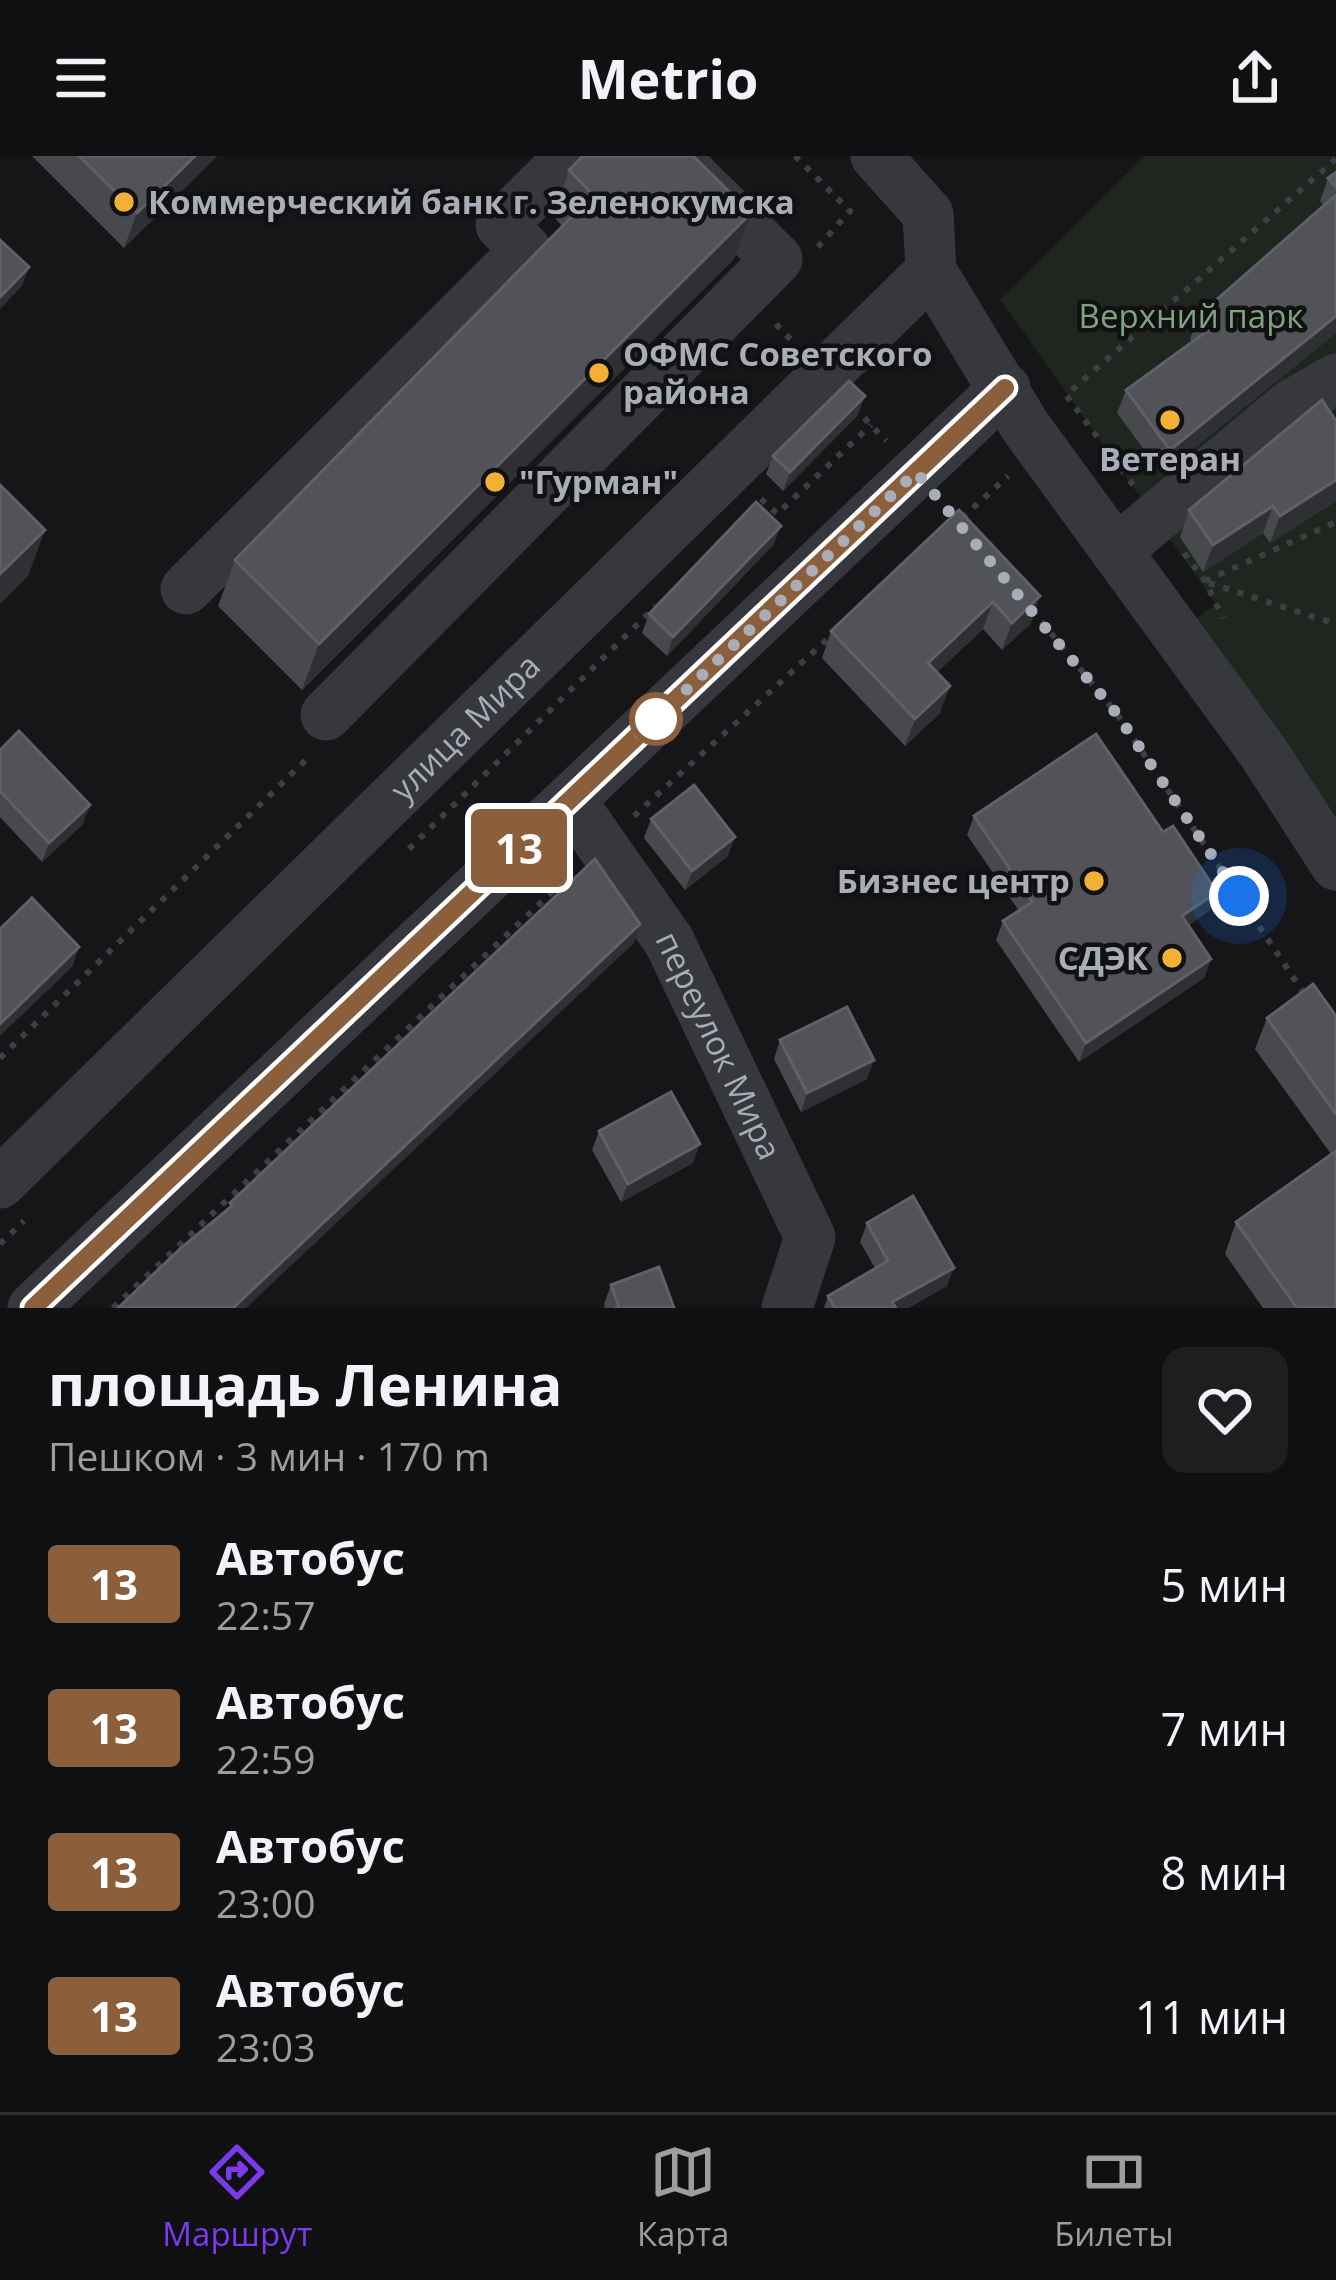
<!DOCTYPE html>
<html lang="ru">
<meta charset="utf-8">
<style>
:root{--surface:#101012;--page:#1e1e20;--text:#f1f3f6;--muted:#9c9d9f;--line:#303032;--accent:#7c3aed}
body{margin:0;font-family:"Open Sans",sans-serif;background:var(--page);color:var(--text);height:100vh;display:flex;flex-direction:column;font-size:45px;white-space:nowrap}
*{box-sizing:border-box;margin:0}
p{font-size:39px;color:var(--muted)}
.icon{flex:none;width:66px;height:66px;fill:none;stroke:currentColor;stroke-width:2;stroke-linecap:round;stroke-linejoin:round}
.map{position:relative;height:1152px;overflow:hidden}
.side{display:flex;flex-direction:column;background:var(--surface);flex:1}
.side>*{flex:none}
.badge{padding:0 24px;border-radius:9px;font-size:42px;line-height:78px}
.you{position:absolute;width:60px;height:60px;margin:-30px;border:9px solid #fff;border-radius:50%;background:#1a73e8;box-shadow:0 0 0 18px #1a73e833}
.map>.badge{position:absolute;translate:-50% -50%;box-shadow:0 0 0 6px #fff}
.round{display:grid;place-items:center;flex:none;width:126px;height:126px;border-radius:24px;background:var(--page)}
.head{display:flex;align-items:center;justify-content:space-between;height:204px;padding:0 48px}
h1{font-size:57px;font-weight:700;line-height:90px}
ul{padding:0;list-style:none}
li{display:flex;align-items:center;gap:36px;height:144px;padding:0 48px}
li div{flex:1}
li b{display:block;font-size:45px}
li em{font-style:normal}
li .badge{min-width:132px;font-weight:700;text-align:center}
header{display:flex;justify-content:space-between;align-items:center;height:156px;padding:0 48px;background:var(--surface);font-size:54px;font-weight:700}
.tab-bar{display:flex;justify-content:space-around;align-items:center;height:168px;border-top:3px solid var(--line);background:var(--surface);font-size:33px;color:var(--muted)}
.tab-bar a{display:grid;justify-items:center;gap:6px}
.tab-bar .active{color:var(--accent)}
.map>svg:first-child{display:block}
.green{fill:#1e261f}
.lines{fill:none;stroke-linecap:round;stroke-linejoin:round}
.path{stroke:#3d3f44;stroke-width:6;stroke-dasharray:6 9;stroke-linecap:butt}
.minor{stroke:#37383d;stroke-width:51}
.wall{fill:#47494d}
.shaded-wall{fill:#2f3033}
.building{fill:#525359;stroke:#5f6168;stroke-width:3}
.line-casing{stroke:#fff;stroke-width:27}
.line{stroke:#8b5e3c;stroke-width:18}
.walk{stroke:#a8adb8;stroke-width:12;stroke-dasharray:0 21.6}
.poi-dot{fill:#f2b134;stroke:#111113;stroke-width:4.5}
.stop-dot{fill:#fff;stroke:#8b5e3c;stroke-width:6}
.labels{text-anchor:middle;stroke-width:9;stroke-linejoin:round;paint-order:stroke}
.poi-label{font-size:33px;font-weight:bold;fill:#a8adb8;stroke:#111113;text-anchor:start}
.park-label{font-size:33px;fill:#7fa381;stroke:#111113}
.street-label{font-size:33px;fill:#a8adb8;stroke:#111113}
</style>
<header><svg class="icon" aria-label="menu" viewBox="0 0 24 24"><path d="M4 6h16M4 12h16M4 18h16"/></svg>Metrio<svg class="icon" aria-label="share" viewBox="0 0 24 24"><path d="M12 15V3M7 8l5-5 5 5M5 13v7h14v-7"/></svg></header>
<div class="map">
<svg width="1336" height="1152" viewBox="0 0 1336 1152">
<rect width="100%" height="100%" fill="#161618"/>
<path class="green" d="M 1145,0 L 1336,0 L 1336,689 L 1193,465 L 1216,448 L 1000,143 Z"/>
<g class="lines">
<g class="path">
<path d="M 795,0 L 850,55 L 816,93"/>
<path d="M 776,168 L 796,189"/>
<path d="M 854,251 L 886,285"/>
<path d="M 1133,329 L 1066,239 L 1336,3"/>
<path d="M 761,343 L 777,358 L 871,269"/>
<path d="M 962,362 L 1008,320"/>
<path d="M 1184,397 L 1205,425 L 1223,462"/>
<path d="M 1205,425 L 1336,366"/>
<path d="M 1209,427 L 1336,468"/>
<path d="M 1032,454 L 1117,558 L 1305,839"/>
<path d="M 634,660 L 832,479"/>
<path d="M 409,693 L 656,450"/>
<path d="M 0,902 L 311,599"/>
<path d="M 0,1088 L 24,1065"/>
<path d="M 113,1152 L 571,718"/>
</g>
<g class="minor">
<path d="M 876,0 L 928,58 L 931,115 L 1025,270 L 1263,596 L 1336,709"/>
<path d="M 1116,395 L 1291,249 L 1336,223"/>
<path d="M 186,433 L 526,94 L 501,69 L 571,0"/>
<path d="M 326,559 L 777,103 L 672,0"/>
<path id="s1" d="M 570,644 L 669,785 L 810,1081 L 787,1152"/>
<path id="s2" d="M 0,1027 L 931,115"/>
<path d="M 33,1152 L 1005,232"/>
</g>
</g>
<g class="wall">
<path d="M 32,0 L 217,0 L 124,92 Z"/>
<path d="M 569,14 L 751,57 L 734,103 L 302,534 L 218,450 L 235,404 L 562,70 L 553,60 Z"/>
<path d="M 1336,16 L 1336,177 L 1162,318 L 1117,257 L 1126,234 L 1192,186 L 1190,183 L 1198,160 L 1324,50 L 1320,45 L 1328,22 Z"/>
<path d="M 858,259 L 783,335 L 766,318 L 773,300 Z"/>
<path d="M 1336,265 L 1336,345 L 1270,387 L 1263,377 L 1203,416 L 1180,381 L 1189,354 Z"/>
<path d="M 959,354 L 1031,467 L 1002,494 L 983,473 L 937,516 L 940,557 L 905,590 L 822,502 L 831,475 Z"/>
<path d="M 774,388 L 667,500 L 642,477 L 649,458 Z"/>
<path d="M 0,594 L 83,668 L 42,706 L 0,661 Z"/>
<path d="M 974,660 L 1210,754 L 1188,770 L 1211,803 L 1204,822 L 1079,906 L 996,784 L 1003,765 L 1019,755 L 967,679 Z"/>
<path d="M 651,663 L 728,700 L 685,734 L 644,682 Z"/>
<path d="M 1336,860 L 1336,1152 L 1263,1152 L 1225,1098 L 1236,1066 L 1331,998 L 1255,893 L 1267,862 Z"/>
<path d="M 780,884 L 867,923 L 801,956 L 774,903 Z"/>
<path d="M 599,975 L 693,1007 L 621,1046 L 592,994 Z"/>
<path d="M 867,1067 L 947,1130 L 908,1152 L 824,1152 L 828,1140 L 875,1112 L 860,1086 Z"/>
<path d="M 611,1129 L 674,1152 L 605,1152 L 604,1148 Z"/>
</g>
<g class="shaded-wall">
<path d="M 195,0 L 217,0 L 124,92 L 137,57 Z"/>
<path d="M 751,57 L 734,103 L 302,534 L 319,488 Z"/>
<path d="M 29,111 L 22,130 L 0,153 L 0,141 Z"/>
<path d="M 1336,160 L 1336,177 L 1162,318 L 1170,294 Z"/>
<path d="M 865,240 L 858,259 L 783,335 L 790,316 Z"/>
<path d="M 1336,324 L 1336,345 L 1270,387 L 1280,360 Z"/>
<path d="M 1273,350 L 1263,377 L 1203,416 L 1213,389 Z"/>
<path d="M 781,370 L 774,388 L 667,500 L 673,481 Z"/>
<path d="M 45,374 L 28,420 L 0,448 L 0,418 Z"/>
<path d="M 1040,440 L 1031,467 L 1002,494 L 1012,467 Z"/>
<path d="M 993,446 L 983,473 L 918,534 L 928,507 Z"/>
<path d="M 950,530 L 940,557 L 905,590 L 915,563 Z"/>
<path d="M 90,649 L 83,668 L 42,706 L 49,687 Z"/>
<path d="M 735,681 L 728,700 L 685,734 L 692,715 Z"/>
<path d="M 1217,736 L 1210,754 L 1175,779 L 1182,760 Z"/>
<path d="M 640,768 L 634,787 L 246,1152 L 233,1152 Z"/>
<path d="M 79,791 L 73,810 L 0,880 L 0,868 Z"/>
<path d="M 1211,803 L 1204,822 L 1079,906 L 1086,887 Z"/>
<path d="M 874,904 L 867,923 L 801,956 L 807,937 Z"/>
<path d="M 700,988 L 693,1007 L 621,1046 L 628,1028 Z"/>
<path d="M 954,1112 L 947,1130 L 908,1152 L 890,1152 L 892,1146 Z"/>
</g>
<g class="building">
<path d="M 79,0 L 195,0 L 137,57 Z"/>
<path d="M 583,0 L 693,0 L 751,57 L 319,488 L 235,404 L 593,39 L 569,14 Z"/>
<path d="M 1336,16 L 1336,31 L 1328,22 Z"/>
<path d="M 1336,39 L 1336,160 L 1170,294 L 1126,234 L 1210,173 L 1198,160 Z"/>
<path d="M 0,84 L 29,111 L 0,141 Z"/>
<path d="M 849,225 L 865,240 L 790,316 L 773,300 Z"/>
<path d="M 1322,244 L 1336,265 L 1336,324 L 1280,360 L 1273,350 L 1213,389 L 1189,354 Z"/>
<path d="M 0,329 L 45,374 L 0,418 Z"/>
<path d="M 756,346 L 781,370 L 673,481 L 649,458 Z"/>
<path d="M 959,354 L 1040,440 L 1012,467 L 993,446 L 928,507 L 950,530 L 915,563 L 831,475 Z"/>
<path d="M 19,575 L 90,649 L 49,687 L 0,635 L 0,594 Z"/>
<path d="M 1096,578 L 1163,676 L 1173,670 L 1217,736 L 1182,760 L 1211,803 L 1086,887 L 1003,765 L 1032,746 L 974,660 Z"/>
<path d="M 694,629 L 735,681 L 692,715 L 651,663 Z"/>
<path d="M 595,703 L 640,768 L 233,1152 L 118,1152 L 182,1091 L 232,1050 L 230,1047 Z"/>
<path d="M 32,742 L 79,791 L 0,868 L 0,773 Z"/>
<path d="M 1313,828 L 1336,860 L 1336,958 L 1267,862 Z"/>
<path d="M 847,851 L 874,904 L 807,937 L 780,884 Z"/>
<path d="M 671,936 L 700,988 L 628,1028 L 599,975 Z"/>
<path d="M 1336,995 L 1336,1152 L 1297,1152 L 1236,1066 Z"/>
<path d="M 913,1040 L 954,1112 L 892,1146 L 896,1152 L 835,1152 L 828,1140 L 888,1105 L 867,1067 Z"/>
<path d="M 659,1111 L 674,1152 L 615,1152 L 619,1151 L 611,1129 Z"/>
</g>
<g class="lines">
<defs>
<path id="line" d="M 33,1152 L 1005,232"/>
</defs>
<use href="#line" class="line-casing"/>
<use href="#line" class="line"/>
<path class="walk" d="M 656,563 L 640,578 L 916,316 L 1117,558 L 1239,740"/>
</g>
<g class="poi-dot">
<circle cx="124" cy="46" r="12"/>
<circle cx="599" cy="217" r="12"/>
<circle cx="1170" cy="264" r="12"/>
<circle cx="495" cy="326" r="12"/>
<circle cx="1094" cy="725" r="12"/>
<circle cx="1172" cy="802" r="12"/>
</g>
<circle class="stop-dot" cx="656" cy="563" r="24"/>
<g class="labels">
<g class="poi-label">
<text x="148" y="58">Коммерческий банк г. Зеленокумска</text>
<text x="623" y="210">OФМС Советского<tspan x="623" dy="38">района</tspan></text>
<text x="1170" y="315" text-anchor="middle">Ветеран</text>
<text x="519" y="338">"Гурман"</text>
<text x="1070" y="737" text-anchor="end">Бизнес центр</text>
<text x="1148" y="814" text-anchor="end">СДЭК</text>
</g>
<g class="park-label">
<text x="1191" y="172">Верхний парк</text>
</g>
<g class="street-label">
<text dy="12" stroke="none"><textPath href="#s2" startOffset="651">улица Мира</textPath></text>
<text dy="12" stroke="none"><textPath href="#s1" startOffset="288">переулок Мира</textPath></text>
</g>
</g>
</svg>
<div class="you" style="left:1239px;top:740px"></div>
<b class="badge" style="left:519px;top:692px;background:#8b5e3c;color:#fff">13</b>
</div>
<section class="side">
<div class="head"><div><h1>площадь Ленина</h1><p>Пешком · 3 мин · 170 m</p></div><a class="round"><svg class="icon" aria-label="heart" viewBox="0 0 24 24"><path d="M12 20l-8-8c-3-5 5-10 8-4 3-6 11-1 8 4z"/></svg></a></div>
<ul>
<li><span class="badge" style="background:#8b5e3c;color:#fff">13</span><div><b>Автобус</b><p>22:57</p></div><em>5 мин</em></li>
<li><span class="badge" style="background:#8b5e3c;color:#fff">13</span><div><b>Автобус</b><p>22:59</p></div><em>7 мин</em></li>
<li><span class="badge" style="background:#8b5e3c;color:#fff">13</span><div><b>Автобус</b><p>23:00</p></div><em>8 мин</em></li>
<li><span class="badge" style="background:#8b5e3c;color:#fff">13</span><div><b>Автобус</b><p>23:03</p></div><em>11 мин</em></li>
</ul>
</section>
<nav class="tab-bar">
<a class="active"><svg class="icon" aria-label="directions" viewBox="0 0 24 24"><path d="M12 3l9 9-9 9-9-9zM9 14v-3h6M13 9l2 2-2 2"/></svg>Маршрут</a>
<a><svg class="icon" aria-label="map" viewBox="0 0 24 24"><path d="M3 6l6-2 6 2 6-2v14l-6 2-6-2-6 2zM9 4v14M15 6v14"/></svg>Карта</a>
<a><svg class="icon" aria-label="tickets" viewBox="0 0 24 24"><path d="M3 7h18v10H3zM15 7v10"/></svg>Билеты</a>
</nav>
